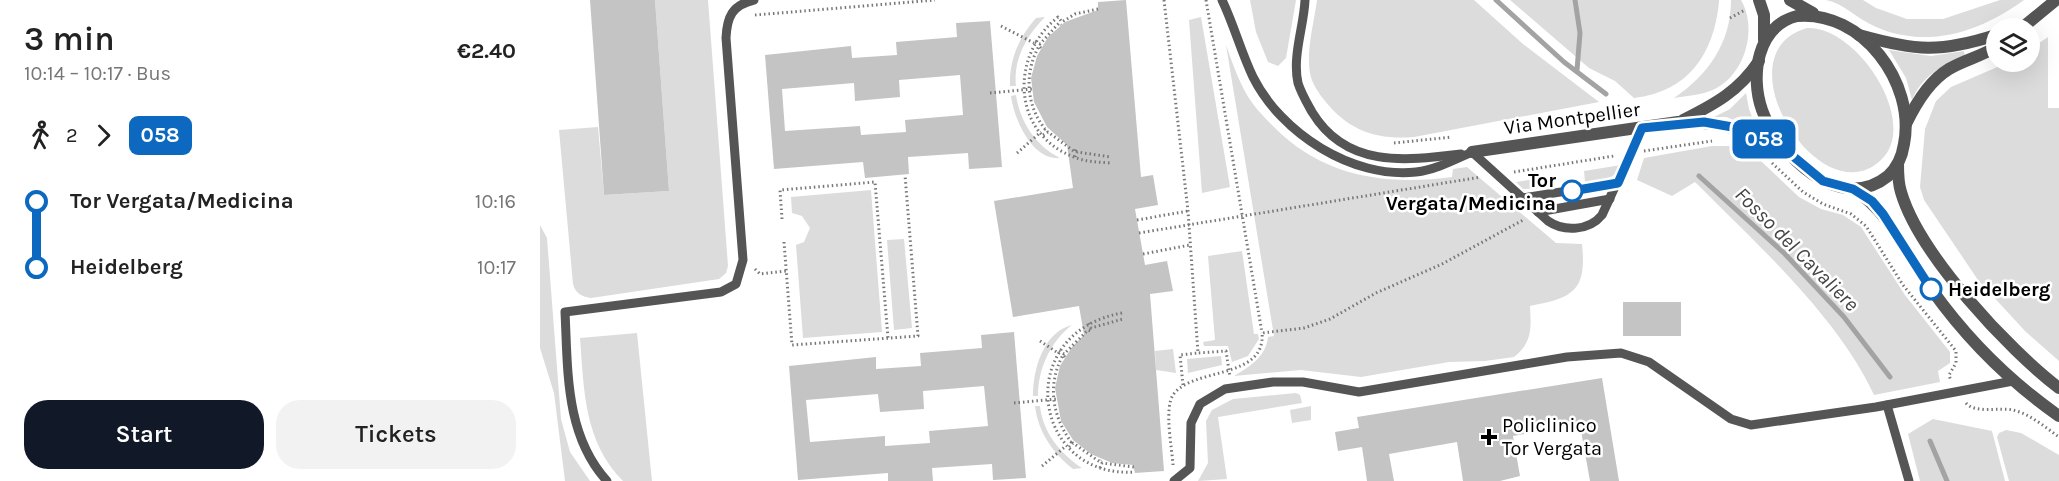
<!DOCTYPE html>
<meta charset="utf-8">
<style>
:root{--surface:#fff;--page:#f2f2f2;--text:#222;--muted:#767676;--accent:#111827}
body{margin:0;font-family:Karla,sans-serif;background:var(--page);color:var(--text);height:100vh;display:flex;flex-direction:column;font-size:22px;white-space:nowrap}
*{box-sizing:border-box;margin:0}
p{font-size:20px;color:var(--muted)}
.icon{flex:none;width:33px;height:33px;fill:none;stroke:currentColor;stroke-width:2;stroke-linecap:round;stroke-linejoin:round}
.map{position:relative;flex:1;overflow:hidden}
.details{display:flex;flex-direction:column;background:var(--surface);width:540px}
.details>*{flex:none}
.badge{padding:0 12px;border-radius:9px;font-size:21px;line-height:39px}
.buttons{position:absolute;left:1446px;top:18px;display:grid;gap:12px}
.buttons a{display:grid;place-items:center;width:54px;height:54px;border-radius:50%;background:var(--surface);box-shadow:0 6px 24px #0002;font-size:30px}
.map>.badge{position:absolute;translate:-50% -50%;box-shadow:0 0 0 3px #fff}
.legs{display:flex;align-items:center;gap:9px;height:66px;padding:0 24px;font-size:20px}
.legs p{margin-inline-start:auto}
.headline{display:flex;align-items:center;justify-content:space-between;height:102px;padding:0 24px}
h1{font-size:33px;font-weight:600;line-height:45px}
.button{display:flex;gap:12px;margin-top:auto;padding:12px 24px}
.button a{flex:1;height:69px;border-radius:24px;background:var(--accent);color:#fff;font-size:24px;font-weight:600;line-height:69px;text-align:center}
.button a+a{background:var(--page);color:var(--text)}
ul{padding:0 24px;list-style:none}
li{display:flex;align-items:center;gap:21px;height:66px;font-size:22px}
li i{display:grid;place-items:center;width:9px;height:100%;margin:0 8px;background:currentColor}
li i::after{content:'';width:15px;height:15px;margin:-8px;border:4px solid;border-radius:50%;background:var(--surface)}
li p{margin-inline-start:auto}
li:first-child i{background:linear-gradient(#0000 50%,currentColor 0)}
li:last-child i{background:linear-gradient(currentColor 50%,#0000 0)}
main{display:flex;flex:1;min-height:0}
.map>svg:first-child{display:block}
.green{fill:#dcdcdc}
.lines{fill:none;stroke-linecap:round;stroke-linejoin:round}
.stream{stroke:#a3a3a3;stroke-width:5}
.building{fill:#c4c4c4;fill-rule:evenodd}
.path{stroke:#777;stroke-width:3;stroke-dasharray:1.5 3;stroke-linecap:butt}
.service{stroke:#555;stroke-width:9}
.minor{stroke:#555;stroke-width:12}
.tertiary{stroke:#555;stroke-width:12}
.line-1-casing{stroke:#fff;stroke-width:14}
.line-1{stroke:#0c69bf;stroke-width:9}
.stop-1-dot{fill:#fff;stroke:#0c69bf;stroke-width:3}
.poi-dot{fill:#000;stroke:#fff;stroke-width:2}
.labels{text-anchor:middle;stroke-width:5;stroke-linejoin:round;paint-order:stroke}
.street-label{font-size:20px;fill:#000;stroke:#fff}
.stop-label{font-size:20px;font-weight:bold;fill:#000;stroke:#fff;text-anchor:end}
.poi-label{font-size:20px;fill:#000;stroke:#fff;text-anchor:start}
.water-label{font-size:21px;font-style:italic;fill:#444;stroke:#fff}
</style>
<main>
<section class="details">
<div class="headline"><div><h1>3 min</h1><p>10:14 – 10:17 · Bus</p></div><b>€2.40</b></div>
<div class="legs"><svg class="icon" aria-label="walk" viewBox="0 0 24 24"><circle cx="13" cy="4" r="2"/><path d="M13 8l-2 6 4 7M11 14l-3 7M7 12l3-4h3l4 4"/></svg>2<svg class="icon" aria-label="forward" viewBox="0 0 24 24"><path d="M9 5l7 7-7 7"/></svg><b class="badge" style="background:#0c69bf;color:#fff">058</b></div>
<ul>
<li><i style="color:#0c69bf"></i><b>Tor Vergata/Medicina</b><p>10:16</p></li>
<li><i style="color:#0c69bf"></i><b>Heidelberg</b><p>10:17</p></li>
</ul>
<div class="button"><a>Start</a><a>Tickets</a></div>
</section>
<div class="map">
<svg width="1519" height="481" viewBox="0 0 1519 481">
<rect width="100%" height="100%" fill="#fff"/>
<g class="green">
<path d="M 115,0 L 168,0 L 188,266 L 186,273 L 179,279 L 51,298 C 41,296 36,294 33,284 L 19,130 L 58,127 L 64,195 L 129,191 Z"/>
<path d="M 710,0 L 756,0 L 746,58 L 738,66 L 728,62 L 716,32 Z"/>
<path d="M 777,0 L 934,0 L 983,44 L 1059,102 L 874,137 C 837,140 809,131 785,101 C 778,92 772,84 770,73 C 766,50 774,23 777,0 Z"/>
<path d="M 970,0 L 1179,0 L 1179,2 C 1174,54 1148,92 1094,98 L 1075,81 L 1049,68 Z"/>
<path d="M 1191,0 L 1201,0 C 1218,29 1205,74 1175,89 C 1162,95 1147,96 1134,98 C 1168,75 1191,43 1191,0 Z"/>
<path d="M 1286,0 L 1323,0 L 1336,8 L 1367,19 L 1403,19 L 1460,0 L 1484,0 C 1439,33 1383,51 1330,24 C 1314,16 1304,4 1286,0 Z"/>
<path d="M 505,17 C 487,35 473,59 476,86 L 470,86 C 469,60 479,37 496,18 Z"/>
<path d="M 661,17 L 690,187 L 662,193 L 649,20 Z"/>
<path d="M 1267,28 C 1316,25 1381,122 1341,160 C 1280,218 1178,53 1267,28 Z"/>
<path d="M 1508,37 L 1508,108 L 1519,108 L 1519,361 L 1485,331 L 1438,280 L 1384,200 L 1380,187 L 1385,129 L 1396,101 L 1411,87 L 1469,62 L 1490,62 L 1490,49 Z"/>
<path d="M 686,45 C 692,62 698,79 707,95 C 714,107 724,117 734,127 C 782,176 845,186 912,177 L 913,169 L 927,167 L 1016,243 L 1042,244 C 1047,291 1033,298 990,306 C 991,327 993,342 974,357 L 945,361 L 909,362 L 821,377 L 761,370 L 694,376 C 709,367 726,357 728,337 L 734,336 Z"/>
<path d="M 1349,50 L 1391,56 L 1424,51 L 1425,56 C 1402,65 1382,76 1372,100 L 1366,78 Z"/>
<path d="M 1206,93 L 1209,109 L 1216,128 L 1186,117 L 1174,117 L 1190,109 Z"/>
<path d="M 476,95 C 480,122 496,146 520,158 C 492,161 474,119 471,96 Z"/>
<path d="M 1172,146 L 1189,146 L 1201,149 L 1222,162 L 1259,197 L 1281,209 L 1303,215 L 1321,227 L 1365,295 L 1410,352 L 1410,363 L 1398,371 L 1400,382 L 1334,395 C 1298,317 1215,242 1155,182 L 1132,196 L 1097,180 L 1104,158 Z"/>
<path d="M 1081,165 C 1076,180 1059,181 1045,182 L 1044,171 Z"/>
<path d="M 1013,176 L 1015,187 L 983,189 L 976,182 Z"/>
<path d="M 331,190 L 342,332 L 263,338 L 256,245 L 264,242 L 270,228 L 262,216 L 252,213 L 251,197 Z"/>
<path d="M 0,225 L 7,238 L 21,419 L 30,452 L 50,481 L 25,481 L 14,393 L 0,348 Z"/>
<path d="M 364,239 L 372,328 L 354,330 L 347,240 Z"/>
<path d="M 702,251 L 714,334 L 718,334 L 719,339 L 708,356 L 692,362 L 688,346 L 664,346 L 663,342 L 675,340 L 668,256 Z"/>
<path d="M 532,325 C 510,342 498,369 498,396 L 493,396 C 493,370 503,332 532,325 Z"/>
<path d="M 97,333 L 112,481 L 83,481 C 44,442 44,390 40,338 Z"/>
<path d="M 633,349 L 636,373 L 616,370 L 615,351 Z"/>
<path d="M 681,356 L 682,365 L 648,373 L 647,359 Z"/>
<path d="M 756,393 L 760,395 L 762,403 L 678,417 L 687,479 L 658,481 L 668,463 L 666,421 L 672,410 L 693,399 Z"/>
<path d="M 495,406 L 500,406 C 503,433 520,453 542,468 L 533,469 C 513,453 498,432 495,406 Z"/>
<path d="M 771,406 L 771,420 L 752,423 L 750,410 Z"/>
<path d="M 1393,419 L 1452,431 L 1465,481 L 1380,481 L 1368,434 Z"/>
<path d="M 1466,430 L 1481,433 L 1519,455 L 1519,481 L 1469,481 L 1457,437 L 1459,433 Z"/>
</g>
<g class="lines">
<g class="stream">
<path d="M 956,0 L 1024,62 L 1066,94"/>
<path d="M 1035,0 L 1040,33 L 1037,70"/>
<path d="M 1159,176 L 1245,254 L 1304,317 L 1350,377"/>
<path d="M 1390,441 L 1407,481"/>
</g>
</g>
<g class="building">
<path d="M 50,0 L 115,0 L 129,191 L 64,195 Z"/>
<path d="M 586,0 L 601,177 L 613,175 L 618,205 L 595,209 L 605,265 L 627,261 L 633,291 L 610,294 L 624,471 L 595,473 L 593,465 L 572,463 L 551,454 L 533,440 L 521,421 L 515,388 L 520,366 L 532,347 L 544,335 L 539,306 L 473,317 L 454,201 L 533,188 L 527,145 L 507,127 L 494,102 L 491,78 L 497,56 L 508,37 L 525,22 L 558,10 L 558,2 Z"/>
<path d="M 450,21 L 462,167 L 429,169 L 428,153 L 368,157 L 369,174 L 325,178 L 323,162 L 234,169 L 225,55 L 311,46 L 312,58 L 357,55 L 356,42 L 417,37 L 416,23 ZM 420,75 L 423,115 L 365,120 L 366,132 L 321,135 L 320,126 L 245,131 L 242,89 L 314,83 L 315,101 L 360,97 L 359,80 Z"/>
<rect x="1083" y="302" width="58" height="34"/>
<path d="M 474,332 L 486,478 L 453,480 L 452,464 L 392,468 L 393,481 L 348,481 L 348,473 L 258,480 L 249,366 L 336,357 L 336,369 L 381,366 L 380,353 L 442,348 L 441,335 ZM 444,386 L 448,426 L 389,431 L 390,443 L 345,446 L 345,436 L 270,442 L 266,400 L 338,394 L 340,412 L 384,409 L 383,391 Z"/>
<path d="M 1062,378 L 1079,481 L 1050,481 L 1040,425 L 973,436 L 980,476 L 960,481 L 923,481 L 917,442 L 849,454 L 854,481 L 827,481 L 822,447 L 798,451 L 795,432 L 819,428 L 817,417 Z"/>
</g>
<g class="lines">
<g class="path">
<path d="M 624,0 L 648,211 L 658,353 L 686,351 L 690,377"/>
<path d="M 666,0 L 722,333"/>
<path d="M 558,9 L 535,14 L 522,22 L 518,17 C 469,56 472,134 534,157 C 546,162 558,162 571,163"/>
<path d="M 215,15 L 395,0"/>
<path d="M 1190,18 L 1205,10"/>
<path d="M 461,26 L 494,43"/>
<path d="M 495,42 L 500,44 L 519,23 L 521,25"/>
<path d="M 501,48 L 499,46 C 484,73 486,105 505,129 L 507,127"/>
<path d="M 450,93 L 492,89"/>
<path d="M 503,135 L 508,132 L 535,152 L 536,149"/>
<path d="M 854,143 L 912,137"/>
<path d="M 1104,151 L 1172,141"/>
<path d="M 477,153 L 501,132"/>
<path d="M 535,157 L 537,152 L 571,157"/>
<path d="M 1232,163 L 1263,192 L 1283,204 L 1311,214 L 1326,226 L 1363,285 L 1416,351 L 1416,363 L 1409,375 L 1411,381"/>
<path d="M 974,172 L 1074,156"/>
<path d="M 242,219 L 240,190 L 335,182 L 348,338"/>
<path d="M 597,220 L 648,211"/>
<path d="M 599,233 L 941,177"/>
<path d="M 244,242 L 252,345 L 378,336 L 365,175"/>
<path d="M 603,254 L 650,245"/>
<path d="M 215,269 L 220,274 L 246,271"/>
<path d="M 582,313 C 471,333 492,479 595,472"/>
<path d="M 549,323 L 551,328 L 583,319"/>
<path d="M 500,341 L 518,353"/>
<path d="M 519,351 L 524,354 L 548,330 L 551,331"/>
<path d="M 525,357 L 523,355 C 507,385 512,415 531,442 L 533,440"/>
<path d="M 643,385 L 640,355 L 658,353"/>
<path d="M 474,403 L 516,399"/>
<path d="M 1426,403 C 1435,414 1460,407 1473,410 C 1490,414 1505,427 1519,437"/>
<path d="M 529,447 L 533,443 L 560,462 L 561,460"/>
<path d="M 633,465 C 632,448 624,409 633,395 C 652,367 726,380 722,333 L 764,328 L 790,319 L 836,293 L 902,264 L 985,219"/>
<path d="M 502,466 L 526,446"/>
<path d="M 560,468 L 562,463 L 594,467"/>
</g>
<g class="service">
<path d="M 682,0 C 694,25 701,52 713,77 C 741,133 812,179 876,172 C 895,170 914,160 932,152"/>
<path d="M 765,0 C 764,26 752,56 758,83 C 761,93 767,103 772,112 C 806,168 864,161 921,154"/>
<path d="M 932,152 L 1008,221 C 1024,232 1049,231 1062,215 L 1102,128"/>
<path d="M 982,198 L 1078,183"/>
<path d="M 998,212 L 1070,199"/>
<path d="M 1347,405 L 1369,481"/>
<path d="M 67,481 C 25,435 28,371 25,312 L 181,292 L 196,284 L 203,260 L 186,38 C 187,17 192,5 214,0"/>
<path d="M 634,481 L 650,468 L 651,423 L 660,404 L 685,389 L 733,382 L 763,382 L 819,392 L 1027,357 L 1081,353 L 1109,362 L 1191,419 L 1211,425 L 1336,407 L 1473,381"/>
</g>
<g class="minor">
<path d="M 1482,28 L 1516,0"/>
<path d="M 1319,35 C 1376,51 1400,53 1456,35"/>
<path d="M 1143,120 C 1175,104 1199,91 1219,61"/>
<path d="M 1366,124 C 1376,103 1389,81 1409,69 C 1424,60 1442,56 1456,47"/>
<path d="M 932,152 L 1138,122 C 1182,121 1212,131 1248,154"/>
</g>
<g class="tertiary">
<path d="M 1219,0 L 1224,15 L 1224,40"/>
<path d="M 1250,0 L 1273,13"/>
<path d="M 1257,16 C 1322,10 1376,83 1364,144 C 1362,157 1358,167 1348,176 C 1300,215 1238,155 1222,110 C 1210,76 1217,26 1257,16 Z"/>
<path d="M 1358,164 C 1358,174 1358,183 1361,192 C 1379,254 1468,349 1519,388"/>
<path d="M 1313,189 C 1351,213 1366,254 1392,290 C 1427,339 1469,381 1519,416"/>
</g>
</g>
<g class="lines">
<defs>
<path id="line-1" d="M 1032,191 L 1078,183 L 1102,128 L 1164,122 L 1198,128 L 1254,157 L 1283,181 L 1313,189 L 1332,201 L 1343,214 L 1391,289"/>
</defs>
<use href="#line-1" class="line-1-casing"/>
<use href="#line-1" class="line-1"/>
</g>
<g class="stop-1-dot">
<circle cx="1032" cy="191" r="10"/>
<circle cx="1391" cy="289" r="10"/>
</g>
<path class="poi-dot" d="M946 428h6v6h6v6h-6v6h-6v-6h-6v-6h6z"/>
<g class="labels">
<g class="street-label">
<text transform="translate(1032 118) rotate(-8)" y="7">Via Montpellier</text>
</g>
<g class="stop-label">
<text x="1016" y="187">Tor<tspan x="1016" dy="23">Vergata/Medicina</tspan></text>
<text x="1408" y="296" text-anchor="start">Heidelberg</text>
</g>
<g class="poi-label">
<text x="962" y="432">Policlinico<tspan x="962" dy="23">Tor Vergata</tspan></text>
</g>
<g class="water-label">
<text transform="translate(1257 249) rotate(45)" y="7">Fosso del Cavaliere</text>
</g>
</g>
</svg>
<div class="buttons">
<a><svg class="icon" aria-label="layers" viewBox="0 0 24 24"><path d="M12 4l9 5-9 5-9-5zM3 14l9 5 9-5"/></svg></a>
</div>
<b class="badge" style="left:1224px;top:139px;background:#0c69bf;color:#fff">058</b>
</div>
</main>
